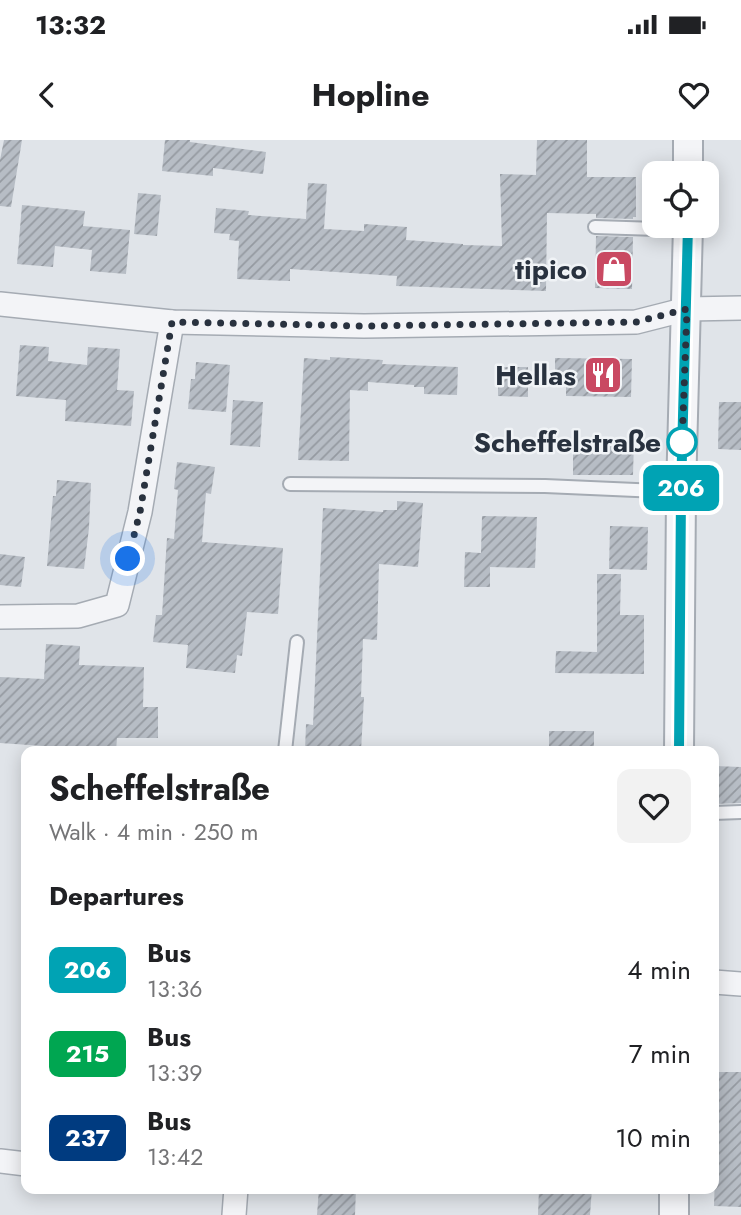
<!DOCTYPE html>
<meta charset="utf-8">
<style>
:root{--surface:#fff;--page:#f2f2f2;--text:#202124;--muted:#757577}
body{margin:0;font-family:Jost,sans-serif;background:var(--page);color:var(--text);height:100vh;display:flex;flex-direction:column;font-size:26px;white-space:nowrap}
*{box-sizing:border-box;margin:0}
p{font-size:23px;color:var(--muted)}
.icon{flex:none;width:38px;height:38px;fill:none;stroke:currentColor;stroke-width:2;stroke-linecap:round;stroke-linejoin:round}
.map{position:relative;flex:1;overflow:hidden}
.drawer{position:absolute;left:21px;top:606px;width:698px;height:448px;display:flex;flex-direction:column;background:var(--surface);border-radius:14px;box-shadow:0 4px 18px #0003}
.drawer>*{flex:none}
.badge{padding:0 14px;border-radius:10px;font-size:24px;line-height:46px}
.controls{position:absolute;left:642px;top:21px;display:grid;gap:14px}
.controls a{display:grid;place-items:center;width:77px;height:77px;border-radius:14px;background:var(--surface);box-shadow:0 4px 18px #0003;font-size:35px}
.you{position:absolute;width:35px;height:35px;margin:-18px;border:5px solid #fff;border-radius:50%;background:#1a73e8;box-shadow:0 0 0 10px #1a73e833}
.map>.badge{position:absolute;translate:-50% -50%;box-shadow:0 0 0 4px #fff}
h2{padding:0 28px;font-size:26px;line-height:63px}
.round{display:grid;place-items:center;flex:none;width:74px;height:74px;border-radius:14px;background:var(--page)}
.summary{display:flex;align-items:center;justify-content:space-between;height:119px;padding:0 28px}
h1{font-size:33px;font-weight:700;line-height:52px}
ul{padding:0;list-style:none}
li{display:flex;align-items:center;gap:21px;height:84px;padding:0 28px}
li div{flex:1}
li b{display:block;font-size:26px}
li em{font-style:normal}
li .badge{min-width:77px;font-weight:700;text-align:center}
.status{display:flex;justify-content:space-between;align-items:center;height:49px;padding:0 35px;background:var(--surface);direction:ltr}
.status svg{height:19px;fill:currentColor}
header{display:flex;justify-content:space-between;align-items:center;height:91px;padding:0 28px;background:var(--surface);font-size:32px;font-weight:700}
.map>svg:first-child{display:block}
.building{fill:url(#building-hatch)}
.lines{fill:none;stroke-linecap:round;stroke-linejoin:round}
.service-casing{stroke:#a5abb3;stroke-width:16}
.minor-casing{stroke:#a5abb3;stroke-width:26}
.tertiary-casing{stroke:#a5abb3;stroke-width:32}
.service{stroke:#f3f4f7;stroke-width:12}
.minor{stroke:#f3f4f7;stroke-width:23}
.tertiary{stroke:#f3f4f7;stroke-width:28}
.line-casing{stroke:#fff;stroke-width:16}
.line{stroke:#00a3b4;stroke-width:10}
.walk{stroke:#29323f;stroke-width:7;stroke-dasharray:0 12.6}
.stop-dot{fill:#fff;stroke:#00a3b4;stroke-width:3.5}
.labels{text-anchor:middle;stroke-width:5;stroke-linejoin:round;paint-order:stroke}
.poi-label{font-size:28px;font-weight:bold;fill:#29323f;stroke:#f0f3f6;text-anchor:end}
.stop-label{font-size:28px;font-weight:bold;fill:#29323f;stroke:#f0f3f6;text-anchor:end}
</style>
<div class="status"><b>13:32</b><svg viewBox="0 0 49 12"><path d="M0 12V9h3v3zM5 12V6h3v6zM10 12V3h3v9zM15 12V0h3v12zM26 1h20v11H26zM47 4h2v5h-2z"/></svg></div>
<header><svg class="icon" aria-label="back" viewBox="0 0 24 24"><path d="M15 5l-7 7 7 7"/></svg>Hopline<svg class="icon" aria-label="heart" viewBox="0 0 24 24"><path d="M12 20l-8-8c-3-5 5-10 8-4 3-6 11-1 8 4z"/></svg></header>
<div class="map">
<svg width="741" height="1075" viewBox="0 0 741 1075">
<defs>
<pattern id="building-hatch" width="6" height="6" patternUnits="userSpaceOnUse" patternTransform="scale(1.75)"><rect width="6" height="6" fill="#b7bdc5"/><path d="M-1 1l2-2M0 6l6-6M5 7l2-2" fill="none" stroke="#959aa1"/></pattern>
</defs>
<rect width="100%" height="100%" fill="#e0e4e9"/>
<g class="building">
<path d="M 4,0 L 22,0 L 11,67 L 0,66 L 0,20 Z"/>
<path d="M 165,0 L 190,0 L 190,2 L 266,12 L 263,34 L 213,28 L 213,36 L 162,31 Z"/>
<path d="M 537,0 L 587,0 L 587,37 L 636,37 L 636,77 L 633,77 L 633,79 L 596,78 L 596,74 L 547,73 L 546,151 L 396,146 L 397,136 L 290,129 L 290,141 L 237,139 L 239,101 L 229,100 L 230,94 L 214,93 L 216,68 L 249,71 L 248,75 L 306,79 L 308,43 L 327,44 L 324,89 L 364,91 L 364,84 L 407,87 L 406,100 L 463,104 L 463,105 L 502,106 L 500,34 L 536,35 Z"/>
<path d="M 138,53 L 161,55 L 157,96 L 134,94 Z"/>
<path d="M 22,65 L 85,71 L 83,86 L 130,90 L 126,134 L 90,131 L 92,110 L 55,106 L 53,127 L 17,124 Z"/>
<path d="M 596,96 L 633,97 L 632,149 L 595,148 Z"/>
<path d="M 20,205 L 49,207 L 48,221 L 87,225 L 88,207 L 120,209 L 117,250 L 134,251 L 131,286 L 65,281 L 66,260 L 16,256 Z"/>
<path d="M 330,217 L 383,220 L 382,224 L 458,227 L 457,255 L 424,254 L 424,247 L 414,247 L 414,245 L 368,242 L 368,251 L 350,250 L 349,321 L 298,320 L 304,218 L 330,220 Z"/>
<path d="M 555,218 L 632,219 L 631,257 L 566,256 L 566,242 L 555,242 Z"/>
<path d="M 196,222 L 230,225 L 226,272 L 188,269 L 191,239 L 195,239 Z"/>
<path d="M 498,227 L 528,227 L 528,257 L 498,256 Z"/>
<path d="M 233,260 L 263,262 L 260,307 L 230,305 Z"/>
<path d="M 719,262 L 741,262 L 741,310 L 718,309 Z"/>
<path d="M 589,299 L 634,300 L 633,335 L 573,335 L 573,309 L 589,309 Z"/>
<path d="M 177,322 L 215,327 L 211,354 L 206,353 L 202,402 L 283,408 L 278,474 L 247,472 L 242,516 L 237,515 L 235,533 L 186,528 L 188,505 L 153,502 L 156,475 L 162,475 L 167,398 L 174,399 L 178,350 L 174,349 Z"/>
<path d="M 57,340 L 91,343 L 89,388 L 84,429 L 47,426 L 53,356 L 56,356 Z"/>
<path d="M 397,361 L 423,363 L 418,427 L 379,424 L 377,500 L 363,499 L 361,557 L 364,557 L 361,611 L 305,611 L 306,584 L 313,585 L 323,368 L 383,372 L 383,370 L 397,370 Z"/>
<path d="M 482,376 L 537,377 L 535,428 L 490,427 L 490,447 L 464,447 L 465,412 L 481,413 Z"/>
<path d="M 610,386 L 648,387 L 647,430 L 609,429 Z"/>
<path d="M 0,414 L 25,417 L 21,447 L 0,445 Z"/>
<path d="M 597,434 L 621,434 L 620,475 L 644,475 L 644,534 L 555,533 L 556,511 L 597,512 Z"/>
<path d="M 46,504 L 80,506 L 79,525 L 144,527 L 143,567 L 158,567 L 158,598 L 117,598 L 116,611 L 0,603 L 0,537 L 44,539 Z"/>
<rect x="549" y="591" width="45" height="20"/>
<path d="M 714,626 L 741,627 L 741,663 L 714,664 Z"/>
<path d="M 718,932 L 741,932 L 741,1067 L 714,1066 Z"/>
<path d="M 319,1048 L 356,1048 L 355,1075 L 317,1075 Z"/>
<path d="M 539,1048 L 592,1048 L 590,1075 L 538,1075 Z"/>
</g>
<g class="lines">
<defs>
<g id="service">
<path d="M 595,87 L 688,90"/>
<path d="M 290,344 L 545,346 L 681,352"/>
<path d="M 285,611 L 297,502"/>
<path d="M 714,673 L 741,672"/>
</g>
<g id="minor">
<path d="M 0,164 L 172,182 L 364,186 L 636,182 L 687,169 L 741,168"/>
<path d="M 0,477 L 78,476 L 117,465 L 140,372 L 172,182"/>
<path d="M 714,842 L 741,844"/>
<path d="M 0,1021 L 26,1024"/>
<path d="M 234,1075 L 236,1048"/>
</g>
<g id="tertiary">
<path d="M 688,33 L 688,0"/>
<path d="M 679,611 L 681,352 L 688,86"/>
<path d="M 674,1075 L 674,1048"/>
</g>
</defs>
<use href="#service" class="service-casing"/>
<use href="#minor" class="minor-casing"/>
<use href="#tertiary" class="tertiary-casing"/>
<use href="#service" class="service"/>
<use href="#minor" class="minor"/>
<use href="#tertiary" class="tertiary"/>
</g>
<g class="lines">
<defs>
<path id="line" d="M 679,611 L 681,352 L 688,86"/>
</defs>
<use href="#line" class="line-casing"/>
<use href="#line" class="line"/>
<path class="walk" d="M 128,419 L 140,372 L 172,182 L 364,186 L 636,182 L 687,169 L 682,305 L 682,302"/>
</g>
<defs>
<symbol id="shop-square" viewBox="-11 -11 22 22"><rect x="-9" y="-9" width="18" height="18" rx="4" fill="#c94962" stroke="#f0f3f6"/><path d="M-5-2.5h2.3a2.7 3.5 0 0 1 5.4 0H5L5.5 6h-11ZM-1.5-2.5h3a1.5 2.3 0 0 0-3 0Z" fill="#fff"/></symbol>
<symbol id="restaurant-square" viewBox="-11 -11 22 22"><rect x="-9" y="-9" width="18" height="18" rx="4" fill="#c94962" stroke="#f0f3f6"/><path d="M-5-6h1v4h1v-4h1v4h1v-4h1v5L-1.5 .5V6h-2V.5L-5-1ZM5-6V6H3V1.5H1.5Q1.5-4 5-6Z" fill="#fff"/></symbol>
</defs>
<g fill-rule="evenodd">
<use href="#shop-square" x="592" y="107" width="44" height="44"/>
<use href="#restaurant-square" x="581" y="213" width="44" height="44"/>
</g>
<circle class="stop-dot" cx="682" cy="302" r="14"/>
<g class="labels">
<g class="poi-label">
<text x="587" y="139">tipico</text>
<text x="576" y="245">Hellas</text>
</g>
<g class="stop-label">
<text x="661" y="312">Scheffelstraße</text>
</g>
</g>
</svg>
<div class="controls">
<a><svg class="icon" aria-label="locate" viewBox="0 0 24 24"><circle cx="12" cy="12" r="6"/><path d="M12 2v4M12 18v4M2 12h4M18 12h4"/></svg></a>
</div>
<div class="you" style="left:128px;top:419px"></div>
<b class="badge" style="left:681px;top:348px;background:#00a3b4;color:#fff">206</b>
<section class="drawer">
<div class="summary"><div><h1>Scheffelstraße</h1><p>Walk · 4 min · 250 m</p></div><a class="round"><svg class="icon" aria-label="heart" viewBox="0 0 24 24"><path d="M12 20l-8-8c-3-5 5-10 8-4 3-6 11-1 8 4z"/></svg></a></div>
<h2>Departures</h2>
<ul>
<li><span class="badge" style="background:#00a3b4;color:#fff">206</span><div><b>Bus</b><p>13:36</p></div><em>4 min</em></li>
<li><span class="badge" style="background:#00a651;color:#fff">215</span><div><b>Bus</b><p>13:39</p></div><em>7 min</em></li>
<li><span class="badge" style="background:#003b80;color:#fff">237</span><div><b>Bus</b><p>13:42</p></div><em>10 min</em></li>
</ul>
</section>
</div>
